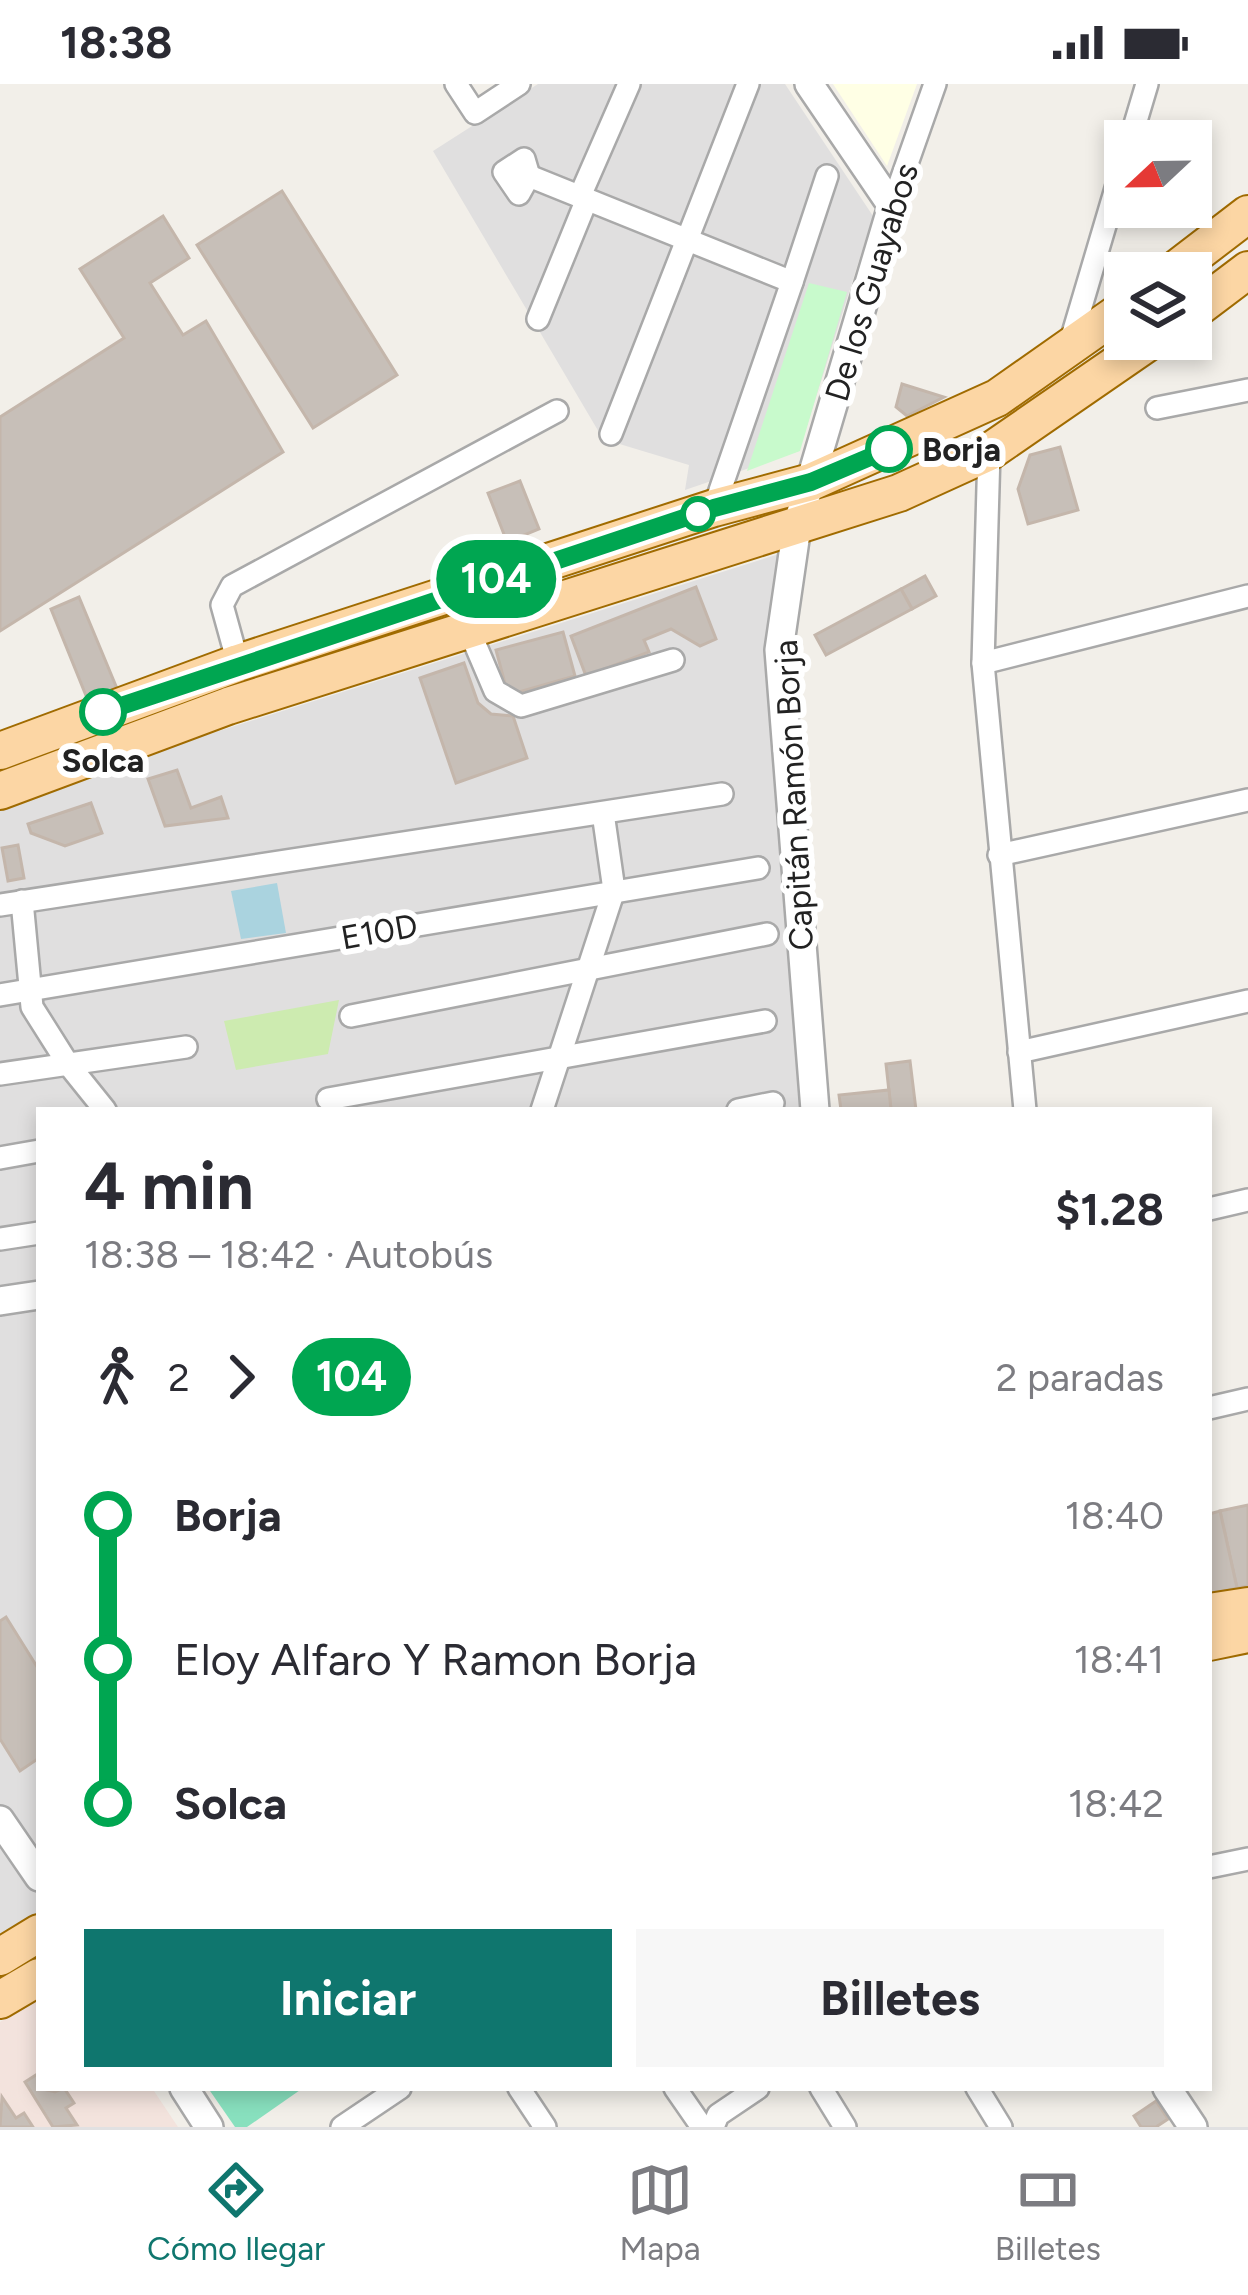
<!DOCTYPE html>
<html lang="es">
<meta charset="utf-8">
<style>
:root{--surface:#fff;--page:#f7f7f7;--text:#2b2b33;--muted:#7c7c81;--line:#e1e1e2;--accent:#0f766e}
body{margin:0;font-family:Figtree,sans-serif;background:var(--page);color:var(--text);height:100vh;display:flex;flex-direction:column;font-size:45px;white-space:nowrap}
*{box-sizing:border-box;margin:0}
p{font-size:39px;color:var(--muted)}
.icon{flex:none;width:66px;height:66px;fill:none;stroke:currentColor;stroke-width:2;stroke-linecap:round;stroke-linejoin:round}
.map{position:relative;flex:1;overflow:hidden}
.drawer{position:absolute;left:36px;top:1023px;width:1176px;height:984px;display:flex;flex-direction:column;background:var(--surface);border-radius:0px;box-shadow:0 6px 18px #0003}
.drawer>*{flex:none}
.badge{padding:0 24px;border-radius:39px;font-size:42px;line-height:78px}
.needle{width:78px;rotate:248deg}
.fabs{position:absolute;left:1104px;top:36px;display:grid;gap:24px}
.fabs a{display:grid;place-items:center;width:108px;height:108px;border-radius:0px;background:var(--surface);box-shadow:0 6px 18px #0003;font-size:60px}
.map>.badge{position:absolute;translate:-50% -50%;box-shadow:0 0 0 6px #fff}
.legs{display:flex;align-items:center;gap:18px;height:132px;padding:0 48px;font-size:39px}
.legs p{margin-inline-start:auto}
.overview{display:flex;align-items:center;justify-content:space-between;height:204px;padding:0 48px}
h1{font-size:66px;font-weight:700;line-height:90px}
.action{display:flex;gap:24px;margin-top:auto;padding:24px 48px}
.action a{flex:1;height:138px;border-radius:0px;background:var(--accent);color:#fff;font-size:48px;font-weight:700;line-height:138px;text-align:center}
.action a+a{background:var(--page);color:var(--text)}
ul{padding:0 48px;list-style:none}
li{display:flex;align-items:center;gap:42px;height:144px;font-size:45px}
li i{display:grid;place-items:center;width:18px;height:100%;margin:0 15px;background:currentColor}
li i::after{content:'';width:30px;height:30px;margin:-15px;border:9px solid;border-radius:50%;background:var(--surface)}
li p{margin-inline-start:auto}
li:first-child i{background:linear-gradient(#0000 50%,currentColor 0)}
li:last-child i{background:linear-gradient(currentColor 50%,#0000 0)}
.status{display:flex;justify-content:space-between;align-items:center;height:84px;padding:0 60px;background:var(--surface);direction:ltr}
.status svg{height:33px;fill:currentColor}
.tabs{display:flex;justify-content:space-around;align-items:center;height:168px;border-top:3px solid var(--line);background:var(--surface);font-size:33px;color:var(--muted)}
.tabs a{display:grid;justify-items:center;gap:6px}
.tabs .on{color:var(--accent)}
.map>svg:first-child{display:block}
.residential{fill:#e0dfdf}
.education{fill:#ffffe5}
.military{fill:#f3e3dd}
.grass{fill:#cdebb0}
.park{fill:#c8facc}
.pitch{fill:#88e0be}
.water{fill:#aad3df}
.building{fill:#c7bfb8;stroke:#c4b6ab;stroke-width:3}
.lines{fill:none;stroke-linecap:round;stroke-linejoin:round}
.minor-casing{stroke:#a9a9a9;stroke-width:26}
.tertiary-casing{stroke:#a9a9a9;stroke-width:32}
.primary-casing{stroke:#a06b00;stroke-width:40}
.minor{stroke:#fff;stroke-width:21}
.tertiary{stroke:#fff;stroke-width:27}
.primary{stroke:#fcd6a4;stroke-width:36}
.line-1-casing{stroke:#fff;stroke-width:27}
.line-1{stroke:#00a651;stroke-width:18}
.stop-1-dot{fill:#fff;stroke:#00a651;stroke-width:6}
.labels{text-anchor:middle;stroke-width:12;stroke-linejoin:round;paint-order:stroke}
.street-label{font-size:33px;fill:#222;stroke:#fff}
.stop-label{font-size:33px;font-weight:bold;fill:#222;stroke:#fff;text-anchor:start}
</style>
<div class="status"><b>18:38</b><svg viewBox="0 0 49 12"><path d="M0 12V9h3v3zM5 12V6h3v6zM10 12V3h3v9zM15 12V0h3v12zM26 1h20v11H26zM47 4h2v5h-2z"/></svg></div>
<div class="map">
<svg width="1248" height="2043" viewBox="0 0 1248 2043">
<rect width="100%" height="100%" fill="#f2efe9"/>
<g class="residential">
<path d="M 538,0 L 785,0 L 873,132 L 799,367 L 685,406 L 689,381 L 603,355 L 433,67 Z"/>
<path d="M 782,469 L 767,594 L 808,1026 L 39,1026 L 39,1870 L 0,1894 L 0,723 L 20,710 Z"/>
</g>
<path class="education" d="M 833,0 L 917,0 L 887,82 Z"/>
<path class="military" d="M 39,1914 L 39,2004 L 152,2004 L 178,2043 L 0,2043 L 0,1938 Z"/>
<path class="grass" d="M 339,916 L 328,970 L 236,986 L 224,937 Z"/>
<path class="park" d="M 809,199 L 847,208 L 800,367 L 747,387 Z"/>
<path class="pitch" d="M 208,2004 L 303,2004 L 247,2043 L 235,2043 Z"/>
<path class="water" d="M 277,799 L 286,849 L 241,855 L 231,807 Z"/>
<g class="building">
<path d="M 282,107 L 397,291 L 313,344 L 197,161 Z"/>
<path d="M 163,132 L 189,174 L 150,199 L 183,251 L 206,237 L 283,368 L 0,547 L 0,333 L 124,254 L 80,185 Z"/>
<path d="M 902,300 L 944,313 L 907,332 L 896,323 Z"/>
<path d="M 1060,363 L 1078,426 L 1028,440 L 1018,405 L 1030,371 Z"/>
<path d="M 520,397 L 539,445 L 507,458 L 488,409 Z"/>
<path d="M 925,492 L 936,512 L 912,525 L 901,505 Z"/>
<path d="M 696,503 L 716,555 L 700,562 L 671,545 L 644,556 L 649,568 L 586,592 L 571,552 Z"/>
<path d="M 901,505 L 912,525 L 826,571 L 815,551 Z"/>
<path d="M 79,513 L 118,607 L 89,619 L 51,525 Z"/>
<path d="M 563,548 L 575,592 L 508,611 L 496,566 Z"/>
<path d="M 464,579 L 478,619 L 491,630 L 513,632 L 527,674 L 456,699 L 420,594 Z"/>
<path d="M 177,686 L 191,724 L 221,713 L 228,734 L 165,742 L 148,695 Z"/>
<path d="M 91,719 L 102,749 L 65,762 L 31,749 L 28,740 Z"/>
<path d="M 18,761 L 24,794 L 8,797 L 2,764 Z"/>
<path d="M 910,977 L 916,1026 L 891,1026 L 886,980 Z"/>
<path d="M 889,1006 L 891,1026 L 841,1026 L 839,1011 Z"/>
<path d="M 1248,1421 L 1248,1502 L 1237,1504 L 1220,1427 Z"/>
<path d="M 1220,1427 L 1237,1504 L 1209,1511 L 1209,1430 Z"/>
<path d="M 6,1533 L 39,1586 L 39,1674 L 20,1687 L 0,1655 L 0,1537 Z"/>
<path d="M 39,1989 L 39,2004 L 55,2008 L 64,2004 L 74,2019 L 66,2024 L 77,2041 L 53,2043 L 25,1998 Z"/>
<path d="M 2,2013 L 16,2034 L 24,2029 L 33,2043 L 0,2043 Z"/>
<path d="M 1156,2017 L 1168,2035 L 1156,2043 L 1141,2043 L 1134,2032 Z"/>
</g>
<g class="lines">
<defs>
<g id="minor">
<path d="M 456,0 L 475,29 L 519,0"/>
<path d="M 1130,57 L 1147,0"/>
<path d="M 524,75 L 529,92 L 519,110 L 504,88 Z"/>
<path d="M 529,92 L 792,198 L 714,424"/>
<path d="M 580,112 L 629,0"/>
<path d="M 892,122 L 935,0"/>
<path d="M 792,198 L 827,92"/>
<path d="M 538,235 L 587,115"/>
<path d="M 1069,263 L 1125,74"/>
<path d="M 1157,324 L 1248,306"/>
<path d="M 611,350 L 748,0"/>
<path d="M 989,368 L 983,579 L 1025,1026"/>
<path d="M 469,546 L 495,607 L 521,622 L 673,576"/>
<path d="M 238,579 L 222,521 L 232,502 L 557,327"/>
<path d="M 983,579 L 1248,512"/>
<path d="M 999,771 L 1248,716"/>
<path d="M 22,817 L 32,923 L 68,980 L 105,1026"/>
<path d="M 0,821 L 722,710"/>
<path d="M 0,911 L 758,784"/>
<path d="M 351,932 L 767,850"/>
<path d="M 1019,968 L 1248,917"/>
<path d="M 0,990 L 186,963"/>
<path d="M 328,1015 L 765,937"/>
<path d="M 542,1026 L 614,806 L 603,729"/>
<path d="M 738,1026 L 773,1019"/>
<path d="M 0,1074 L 39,1067"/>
<path d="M 1209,1125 L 1248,1116"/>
<path d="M 0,1155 L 39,1149"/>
<path d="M 1209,1324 L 1248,1315"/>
<path d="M 1209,1783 L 1248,1775"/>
<path d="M 519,2004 L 545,2043"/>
<path d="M 675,2004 L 702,2043"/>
<path d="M 821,2004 L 845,2043"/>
<path d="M 977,2004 L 1001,2043"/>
<path d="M 342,2043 L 400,2004"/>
<path d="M 713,2043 L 718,2031 L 758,2004"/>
</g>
<g id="tertiary">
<path d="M 809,0 L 892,122 L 797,442 L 779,566 L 815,1026"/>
<path d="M 0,1217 L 39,1211"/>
<path d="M 0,1736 L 39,1793"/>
<path d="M 184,2004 L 209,2043"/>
<path d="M 1167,2004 L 1193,2043"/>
</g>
<g id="primary">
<path d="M 1171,189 L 1248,130"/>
<path d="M 1191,229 L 1248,186"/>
<path d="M 0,667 L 238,579 L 714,424 L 811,398 L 997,314 L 1125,224"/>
<path d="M 0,707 L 228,622 L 899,409 L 989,368 L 1153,255"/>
<path d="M 1209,1528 L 1248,1522"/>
<path d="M 1209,1558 L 1248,1550"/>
<path d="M 0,1873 L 39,1849"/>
<path d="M 0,1916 L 39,1893"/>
</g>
</defs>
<use href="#minor" class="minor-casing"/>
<use href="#tertiary" class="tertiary-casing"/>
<use href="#primary" class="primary-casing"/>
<use href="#minor" class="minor"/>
<use href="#tertiary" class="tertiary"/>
<use href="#primary" class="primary"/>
</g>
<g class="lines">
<defs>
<path id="line-1" d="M 103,628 L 714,424 L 811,398 L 889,365"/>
</defs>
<use href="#line-1" class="line-1-casing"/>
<use href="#line-1" class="line-1"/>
</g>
<g class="stop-1-dot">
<circle cx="889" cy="365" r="21"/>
<circle cx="698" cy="430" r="15"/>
<circle cx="103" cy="628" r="21"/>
</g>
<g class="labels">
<g class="street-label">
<text transform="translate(871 198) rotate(-73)" y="12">De los Guayabos</text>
<text transform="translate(793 711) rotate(-93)" y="12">Capitán Ramón Borja</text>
<text transform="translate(379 847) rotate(-10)" y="12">E10D</text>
</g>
<g class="stop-label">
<text x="922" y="377">Borja</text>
<text x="103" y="688" text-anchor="middle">Solca</text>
</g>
</g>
</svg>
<div class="fabs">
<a><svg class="needle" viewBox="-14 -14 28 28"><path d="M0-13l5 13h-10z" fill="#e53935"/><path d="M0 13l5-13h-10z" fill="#7c7c81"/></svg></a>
<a><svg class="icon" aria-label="layers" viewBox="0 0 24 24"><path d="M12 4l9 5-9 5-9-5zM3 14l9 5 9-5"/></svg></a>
</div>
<b class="badge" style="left:496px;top:495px;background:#00a651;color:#fff">104</b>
<section class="drawer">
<div class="overview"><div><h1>4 min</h1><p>18:38 – 18:42 · Autobús</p></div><b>$1.28</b></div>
<div class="legs"><svg class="icon" aria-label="walk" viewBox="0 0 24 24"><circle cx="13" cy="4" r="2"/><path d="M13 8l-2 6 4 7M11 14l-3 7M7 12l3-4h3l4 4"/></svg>2<svg class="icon" aria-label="forward" viewBox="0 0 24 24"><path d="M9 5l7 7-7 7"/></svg><b class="badge" style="background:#00a651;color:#fff">104</b><p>2 paradas</p></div>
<ul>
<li><i style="color:#00a651"></i><b>Borja</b><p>18:40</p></li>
<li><i style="color:#00a651"></i><span>Eloy Alfaro Y Ramon Borja</span><p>18:41</p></li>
<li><i style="color:#00a651"></i><b>Solca</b><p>18:42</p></li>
</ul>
<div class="action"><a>Iniciar</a><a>Billetes</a></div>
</section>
</div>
<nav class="tabs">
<a class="on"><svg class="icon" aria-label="directions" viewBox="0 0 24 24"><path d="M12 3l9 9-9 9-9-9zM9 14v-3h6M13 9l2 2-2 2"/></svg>Cómo llegar</a>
<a><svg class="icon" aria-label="map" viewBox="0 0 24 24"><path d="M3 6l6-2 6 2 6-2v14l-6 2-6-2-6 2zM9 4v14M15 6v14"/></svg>Mapa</a>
<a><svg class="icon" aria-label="tickets" viewBox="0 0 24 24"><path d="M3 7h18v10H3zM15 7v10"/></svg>Billetes</a>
</nav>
